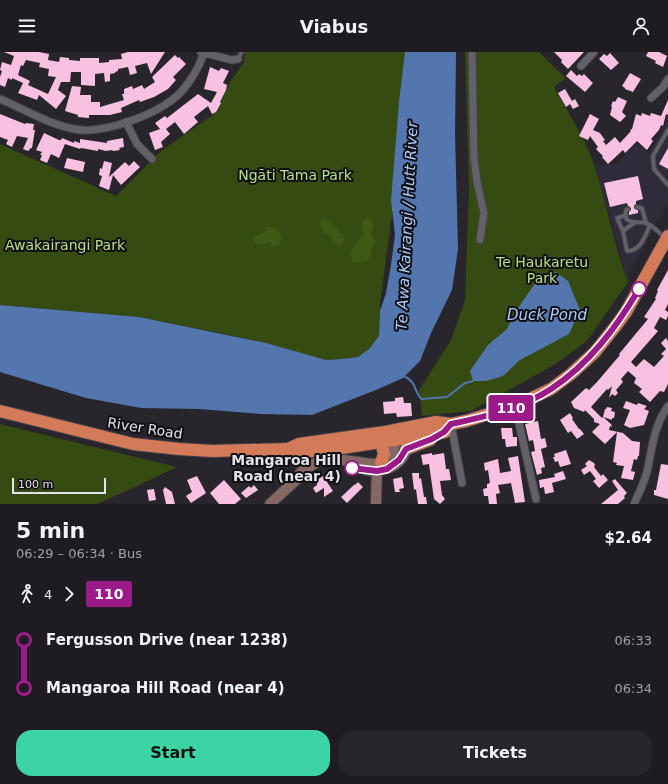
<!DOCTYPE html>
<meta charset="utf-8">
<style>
:root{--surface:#1e1c22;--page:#26252a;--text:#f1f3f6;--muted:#a1a1a5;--accent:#3cd4a4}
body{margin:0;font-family:"DejaVu Sans",sans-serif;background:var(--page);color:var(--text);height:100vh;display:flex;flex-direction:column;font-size:15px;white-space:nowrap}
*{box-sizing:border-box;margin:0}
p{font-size:13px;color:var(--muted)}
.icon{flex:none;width:22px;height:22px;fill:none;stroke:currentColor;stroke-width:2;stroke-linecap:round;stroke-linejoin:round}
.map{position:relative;height:452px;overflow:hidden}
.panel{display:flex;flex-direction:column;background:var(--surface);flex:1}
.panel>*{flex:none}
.badge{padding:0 8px;border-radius:3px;font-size:14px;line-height:26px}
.scale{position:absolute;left:12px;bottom:10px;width:94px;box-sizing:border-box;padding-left:4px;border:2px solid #e4e2e8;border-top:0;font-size:11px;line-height:14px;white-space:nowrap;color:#e4e2e8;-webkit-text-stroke:3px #100f13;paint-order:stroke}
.map>.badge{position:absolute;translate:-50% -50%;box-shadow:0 0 0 2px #fff}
.legs{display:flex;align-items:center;gap:6px;height:44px;padding:0 16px;font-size:13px}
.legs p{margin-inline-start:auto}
.overview{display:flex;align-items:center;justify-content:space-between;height:68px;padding:0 16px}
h1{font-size:22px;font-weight:700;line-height:30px}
.action{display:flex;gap:8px;margin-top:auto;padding:8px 16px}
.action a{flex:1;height:46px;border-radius:16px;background:var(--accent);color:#111;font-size:16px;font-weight:700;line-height:46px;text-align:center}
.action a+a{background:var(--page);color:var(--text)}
ul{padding:0 16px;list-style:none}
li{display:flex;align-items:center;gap:14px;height:48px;font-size:15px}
li i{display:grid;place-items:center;width:6px;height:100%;margin:0 5px;background:currentColor}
li i::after{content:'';width:10px;height:10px;margin:-5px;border:3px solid;border-radius:50%;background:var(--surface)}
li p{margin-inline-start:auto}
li:first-child i{background:linear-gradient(#0000 50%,currentColor 0)}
li:last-child i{background:linear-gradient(currentColor 50%,#0000 0)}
header{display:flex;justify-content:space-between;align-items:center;height:52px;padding:0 16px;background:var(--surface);font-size:18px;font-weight:700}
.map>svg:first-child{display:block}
.built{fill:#302b3a}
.green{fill:#354b11}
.forest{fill:#3e5815}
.water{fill:#5376af}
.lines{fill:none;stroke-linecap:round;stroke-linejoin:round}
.stream{stroke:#5376af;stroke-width:2}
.building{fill:#f8c0e1;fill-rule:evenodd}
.lane-casing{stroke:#444148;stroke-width:5.5}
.street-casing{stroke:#444148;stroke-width:9}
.secondary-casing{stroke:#444148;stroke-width:12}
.highway-casing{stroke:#444148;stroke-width:14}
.lane{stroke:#63606a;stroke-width:3.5}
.street{stroke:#63606a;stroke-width:7}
.secondary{stroke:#856865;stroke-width:10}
.highway{stroke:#d37a59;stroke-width:12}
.line-1-casing{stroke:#fff;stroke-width:9}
.line-1{stroke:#9c1a87;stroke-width:6}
.stop-1-dot{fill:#fff;stroke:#9c1a87;stroke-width:2}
.labels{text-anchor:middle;stroke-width:4;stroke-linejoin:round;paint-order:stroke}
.park-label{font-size:14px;fill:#b7e084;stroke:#100f13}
.street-label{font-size:14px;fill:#e4e2e8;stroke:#100f13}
.stop-label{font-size:14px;font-weight:bold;fill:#e4e2e8;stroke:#100f13;text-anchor:end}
.water-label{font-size:15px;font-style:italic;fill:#aeccfd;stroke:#100f13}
</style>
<header><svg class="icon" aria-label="menu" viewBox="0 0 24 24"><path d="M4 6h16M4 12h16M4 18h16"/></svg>Viabus<svg class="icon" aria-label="person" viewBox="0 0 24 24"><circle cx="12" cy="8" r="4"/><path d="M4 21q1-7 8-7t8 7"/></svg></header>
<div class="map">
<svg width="668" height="452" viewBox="0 0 668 452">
<rect width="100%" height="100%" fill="#28252d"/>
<path class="built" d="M 668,68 L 668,152 L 629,221 L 628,230 L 595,113 L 616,112 L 637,91 L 649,101 Z"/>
<g class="green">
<path d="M 245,0 L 405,0 L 401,95 L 380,252 L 379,284 L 369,297 L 358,305 L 342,307 L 326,308 L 239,285 L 139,265 L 0,253 L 0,92 L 116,144 L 162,98 L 213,63 L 221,50 L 230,30 L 244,10 Z"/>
<path d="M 465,0 L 539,0 L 566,26 L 554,35 C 568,61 586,87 595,115 C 607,153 614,193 628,230 L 587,289 L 554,313 L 471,359 L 422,364 L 419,338 L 451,288 L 465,248 L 469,138 Z"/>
<path d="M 0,372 L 177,415 L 135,435 L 97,452 L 0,452 Z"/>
</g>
<g class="forest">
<path d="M 366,166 L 371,166 C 374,173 374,176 370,183 L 374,188 L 375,193 L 372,194 L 370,206 C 365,211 360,210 353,210 L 350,203 C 352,194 358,187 365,182 L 361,178 L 362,169 Z"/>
<path d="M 323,167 L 327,167 L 335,175 L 338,175 L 338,181 L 342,182 L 344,186 L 343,191 L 340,193 C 334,192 334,189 331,185 C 329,183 325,181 322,179 L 320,170 Z"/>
<path d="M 270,175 C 280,176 283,182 280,191 L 277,194 L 272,195 L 269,190 C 264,193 258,194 254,190 L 255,184 L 266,179 L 266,176 Z"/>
</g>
<g class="water">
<path d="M 405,0 L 456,0 L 455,82 L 458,197 L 452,238 L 431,281 L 420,309 L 403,326 L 376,338 L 312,363 L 261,362 L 199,357 L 141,356 L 86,346 L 0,320 L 0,253 L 139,265 L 266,291 L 326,308 L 342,307 L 358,305 L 369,297 L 379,284 L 380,259 L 386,241 L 391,213 L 395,183 L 391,148 L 399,50 Z"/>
<path d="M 556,220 L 568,229 L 580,258 L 569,282 L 520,308 L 503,324 L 486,329 L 473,329 L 470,319 L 488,293 L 507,277 L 514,262 L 536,230 L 543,224 Z"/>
</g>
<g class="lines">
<path class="stream" d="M 402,323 C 418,331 412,335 421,347 L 447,345 L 465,331 L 473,329"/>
</g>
<g class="building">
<path d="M 4,0 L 39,0 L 49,2 L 48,8 L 59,10 L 60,5 L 69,6 L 69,8 L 80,9 L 80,6 L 99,6 L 99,11 L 109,10 L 109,8 L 122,7 L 121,2 L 128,0 L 165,0 L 151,22 L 147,11 L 135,14 L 137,21 L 130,23 L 128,15 L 118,17 L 118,19 L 115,20 L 115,21 L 110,22 L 110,29 L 105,30 L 104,21 L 95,22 L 95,34 L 81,33 L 81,20 L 71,20 L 70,30 L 61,30 L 58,38 L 66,44 L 56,57 L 39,43 L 37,48 L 18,41 L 23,31 L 12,26 L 12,28 L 8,26 L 5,35 L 0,33 L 0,25 L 2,19 L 0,18 L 2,10 L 11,13 L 14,4 ZM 26,8 L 40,11 L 39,15 L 49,17 L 48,24 L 56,25 L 48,42 L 28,33 L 30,29 L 18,23 L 21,13 L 23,14 Z"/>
<path d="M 554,0 L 584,0 L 568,17 L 561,10 L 562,8 Z"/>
<path d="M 648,0 L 659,0 L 667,4 L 663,15 L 655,11 L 656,9 L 646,4 Z"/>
<path d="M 610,1 L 619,11 L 611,18 L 599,7 L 604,2 L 607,4 Z"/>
<path d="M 175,3 L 178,6 L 179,5 L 186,12 L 173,25 L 176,28 L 168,37 L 154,45 L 140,50 L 139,48 L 121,56 L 122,60 L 110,63 L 89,63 L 89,66 L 78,65 L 78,63 L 65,59 L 72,34 L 81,35 L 80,43 L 91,43 L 91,50 L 100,50 L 100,55 L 124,48 L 122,42 L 124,42 L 124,37 L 132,34 L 133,37 L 142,33 L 144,37 L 155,30 L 152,25 Z"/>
<path d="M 210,15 L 219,19 L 221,16 L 229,19 L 223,31 L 227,33 L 226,38 L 220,50 L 221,51 L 216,60 L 212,62 L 208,54 L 194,65 L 198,70 L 184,82 L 175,70 L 166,77 L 170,82 L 161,90 L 163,95 L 155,98 L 149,81 L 160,77 L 155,71 L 165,64 L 167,66 L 198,42 L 211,51 L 217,40 L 204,37 Z"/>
<path d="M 571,18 L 577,24 L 579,22 L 582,24 L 584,22 L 593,31 L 585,40 L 566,24 Z"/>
<path d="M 630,21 L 641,27 L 633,40 L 625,37 L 625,36 L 622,34 Z"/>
<path d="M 565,37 L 572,49 L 575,47 L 579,54 L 573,57 L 570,52 L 566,55 L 558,41 Z"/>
<path d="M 618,45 L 627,49 L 622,60 L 626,64 L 620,70 L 610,63 L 612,55 L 611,54 L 613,49 L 615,50 Z"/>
<path d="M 668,48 L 668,63 L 666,62 L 663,74 L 661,73 L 659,78 L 651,87 L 653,89 L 647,98 L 637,89 L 625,101 L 623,98 L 608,112 L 602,105 L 603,104 L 596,97 L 598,95 L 590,84 L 588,88 L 579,84 L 590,62 L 599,67 L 593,78 L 600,81 L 605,88 L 603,89 L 606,93 L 615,85 L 620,91 L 631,79 L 630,78 L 632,77 L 636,62 L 641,64 L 642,61 L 650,64 L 651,61 L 661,64 Z"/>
<path d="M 0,62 L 25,72 L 26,71 L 34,72 L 33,78 L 35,78 L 32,96 L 31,96 L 28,99 L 23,97 L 28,86 L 17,84 L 12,95 L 6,92 L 8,88 L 0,85 Z"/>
<path d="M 44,81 L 59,88 L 61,88 L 62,86 L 74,91 L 74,89 L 80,91 L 80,87 L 107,91 L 107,89 L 123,86 L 124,95 L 119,96 L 120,98 L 113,99 L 112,98 L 106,99 L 98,97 L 98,99 L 81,96 L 80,97 L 65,92 L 59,106 L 51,102 L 47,111 L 40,108 L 42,103 L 40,103 L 42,100 L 36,98 Z"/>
<path d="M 668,96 L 668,117 L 659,112 Z"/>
<path d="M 67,106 L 85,110 L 83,120 L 64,116 Z"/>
<path d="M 104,109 L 112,111 L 109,125 L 125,110 L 129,114 L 134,109 L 140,115 L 121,133 L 113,123 L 109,138 L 99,134 L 102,124 L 99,123 L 100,116 L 102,117 Z"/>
<path d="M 638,124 L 643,147 L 636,149 L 636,152 L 634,154 L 634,156 L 638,158 L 638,161 L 629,163 L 629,160 L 631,157 L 630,155 L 628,154 L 627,151 L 610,155 L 604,131 Z"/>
<path d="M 668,218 L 668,252 L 665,258 L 668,260 L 668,264 L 666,268 L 660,265 L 654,276 L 658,279 L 631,310 L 636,315 L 644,307 L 654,315 L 664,304 L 661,302 L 666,297 L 661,291 L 666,286 L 668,289 L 668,332 L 664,340 L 660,339 L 650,350 L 639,340 L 642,337 L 634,331 L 636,326 L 628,319 L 621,327 L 623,330 L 616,338 L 618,341 L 615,344 L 612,342 L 609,346 L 612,334 L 608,338 L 607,337 L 591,355 L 602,366 L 603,365 L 611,372 L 612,375 L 610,374 L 609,378 L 623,381 L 632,389 L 640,390 L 639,404 L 638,404 L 637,408 L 634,407 L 631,419 L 635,420 L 633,428 L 621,426 L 624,414 L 616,413 L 617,411 L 613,410 L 617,380 L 605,392 L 592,380 L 600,372 L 594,370 L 594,367 L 585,358 L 584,360 L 574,356 L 571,350 L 586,336 L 589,338 L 597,330 L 620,303 L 619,302 L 648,267 L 644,265 L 656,247 L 655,246 L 658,239 L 657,238 Z"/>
<path d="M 403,345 L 404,351 L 411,351 L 412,364 L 397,365 L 396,361 L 384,362 L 383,350 L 395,349 L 395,346 Z"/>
<path d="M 626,349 L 637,353 L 638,351 L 647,354 L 644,357 L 649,359 L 644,373 L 630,376 L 624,373 L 630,358 L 623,356 Z"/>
<path d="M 607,355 L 612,356 L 611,359 L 615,360 L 614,366 L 612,366 L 612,368 L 603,365 L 605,357 L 606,357 Z"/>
<path d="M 570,361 L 573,366 L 572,367 L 579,377 L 580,377 L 584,382 L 577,387 L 571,379 L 568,381 L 560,368 Z"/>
<path d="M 538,369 L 541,387 L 545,386 L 547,395 L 541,397 L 545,415 L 541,416 L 542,421 L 537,423 L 531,400 L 535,399 L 533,388 L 529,389 L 525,372 Z"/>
<path d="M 501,376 L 512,376 L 513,385 L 517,385 L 517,394 L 506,395 L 505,387 L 502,387 Z"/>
<path d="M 566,398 L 571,412 L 560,415 L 558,409 L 555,410 L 553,405 L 555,405 L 554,402 Z"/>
<path d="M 432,401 L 432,403 L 444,401 L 446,417 L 449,417 L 451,428 L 440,429 L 442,443 L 445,447 L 440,452 L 434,447 L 429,412 L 423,413 L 421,403 Z"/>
<path d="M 518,404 L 525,450 L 515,451 L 511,431 L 498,433 L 500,441 L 496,442 L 497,452 L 489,452 L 488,444 L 484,444 L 483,437 L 487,436 L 487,432 L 490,431 L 488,418 L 485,419 L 484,411 L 498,407 L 500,421 L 511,419 L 508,406 Z"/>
<path d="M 589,408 L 594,411 L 595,413 L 594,415 L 601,424 L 603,422 L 608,428 L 599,436 L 593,429 L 596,427 L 590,419 L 584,423 L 581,418 L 587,414 L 585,412 Z"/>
<path d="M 661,412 L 668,413 L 668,447 L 654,443 L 654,438 L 656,438 Z"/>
<path d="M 563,419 L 566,427 L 552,431 L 554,440 L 545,442 L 544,435 L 540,436 L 539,428 L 555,425 L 554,422 Z"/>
<path d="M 412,421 L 419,421 L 419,427 L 421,426 L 424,445 L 426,445 L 427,452 L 418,452 L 416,437 L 414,438 Z"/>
<path d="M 197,424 L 206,441 L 191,451 L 186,444 L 192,440 L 187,428 Z"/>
<path d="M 323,424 L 333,439 L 324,445 L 324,436 L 316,441 L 313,436 L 317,433 L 317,428 Z"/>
<path d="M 402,425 L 404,436 L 399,437 L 400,440 L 395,440 L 393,427 Z"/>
<path d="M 615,427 L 627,441 L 624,444 L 625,446 L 618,452 L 601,452 L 618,438 L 612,429 Z"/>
<path d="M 224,428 L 241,447 L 235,452 L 219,452 L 210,441 Z"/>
<path d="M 358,430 L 363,435 L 347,451 L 341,445 L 355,432 L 355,433 Z"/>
<path d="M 254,433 L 258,438 L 246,446 L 241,441 L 249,434 L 251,436 Z"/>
<path d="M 165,435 L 172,440 L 175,452 L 166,452 L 163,438 Z"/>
<path d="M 154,437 L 156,448 L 149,449 L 147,438 Z"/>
</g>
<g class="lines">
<defs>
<g id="lane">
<path d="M 238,7 L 242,0"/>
<path d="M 668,78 L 653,104 L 654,117 L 668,133"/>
<path d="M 637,155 L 642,156 L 646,171"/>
<path d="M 628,157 L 626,158 C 622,174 638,169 646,171 C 652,173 659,181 665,185"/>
<path d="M 626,163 L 617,166 L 623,179 L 634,171"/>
<path d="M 623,179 L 627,199 C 641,199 645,184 650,173"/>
</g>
<g id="street">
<path d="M 201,0 L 232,8 L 238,7"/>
<path d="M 472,0 L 474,106 L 477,130 L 484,161 L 480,188"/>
<path d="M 581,14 L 594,0"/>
<path d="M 651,46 L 663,35 L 668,27"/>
<path d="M 0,47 C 24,57 48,72 74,77 C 103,83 160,62 181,40 C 191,29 199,15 204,1"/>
<path d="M 126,70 L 137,92 L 152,107"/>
<path d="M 515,354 L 536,447"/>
<path d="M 451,372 L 462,431"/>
<path d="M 634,452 C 639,441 644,431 647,420 C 652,397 654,373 668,354"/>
</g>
<g id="secondary">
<path d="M 366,418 C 386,421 405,413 407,391"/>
<path d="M 270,452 L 296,428 L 301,420 L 317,410 L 329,407 L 343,408 L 372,412 C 391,412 397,397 395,380"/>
<path d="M 376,452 L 377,412"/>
</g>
<g id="highway">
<path d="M 0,359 L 133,392 L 179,397 L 212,399 L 288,397 L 302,400 L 342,396 L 445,380"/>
<path d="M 288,397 L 299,392 L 385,380 L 436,370 L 451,372 L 466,369 L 515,354 L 551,337 L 571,322 L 595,300 L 615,275 L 626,260 L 668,184"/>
<path d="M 406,397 L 430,388"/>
<path d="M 381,411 L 384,402 L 381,390"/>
</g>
</defs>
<use href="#lane" class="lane-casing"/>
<use href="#street" class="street-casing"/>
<use href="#secondary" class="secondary-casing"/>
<use href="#highway" class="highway-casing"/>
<use href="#lane" class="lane"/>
<use href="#street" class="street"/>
<use href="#secondary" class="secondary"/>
<use href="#highway" class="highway"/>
</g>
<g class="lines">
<defs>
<path id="line-1" d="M 352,416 L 377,419 L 387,417 L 399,408 L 406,397 L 432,387 L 444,380 L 451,372 C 485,365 522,356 551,337 C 589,312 616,276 639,237"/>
</defs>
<use href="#line-1" class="line-1-casing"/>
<use href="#line-1" class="line-1"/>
</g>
<g class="stop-1-dot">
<circle cx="639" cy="237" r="7"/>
<circle cx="352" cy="416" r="7"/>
</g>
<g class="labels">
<g class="park-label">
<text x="295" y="128">Ngāti Tama Park</text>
<text x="65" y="198">Awakairangi Park</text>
<text x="542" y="215">Te Haukaretu<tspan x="542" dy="16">Park</tspan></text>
</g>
<g class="street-label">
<text transform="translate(145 376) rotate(9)" y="5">River Road</text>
</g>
<g class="stop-label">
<text x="341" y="413">Mangaroa Hill<tspan x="341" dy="16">Road (near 4)</tspan></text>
</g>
<g class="water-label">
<text transform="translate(407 174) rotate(-87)" y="5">Te Awa Kairangi / Hutt River</text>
<text x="547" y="268">Duck Pond</text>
</g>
</g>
</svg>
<div class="scale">100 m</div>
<b class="badge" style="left:511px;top:356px;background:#9c1a87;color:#fff">110</b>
</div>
<section class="panel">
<div class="overview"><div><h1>5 min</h1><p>06:29 – 06:34 · Bus</p></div><b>$2.64</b></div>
<div class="legs"><svg class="icon" aria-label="walk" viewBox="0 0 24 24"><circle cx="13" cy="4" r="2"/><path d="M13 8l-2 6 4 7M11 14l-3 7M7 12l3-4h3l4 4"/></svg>4<svg class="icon" aria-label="forward" viewBox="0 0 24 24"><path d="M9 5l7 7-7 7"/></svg><b class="badge" style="background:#9c1a87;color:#fff">110</b></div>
<ul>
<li><i style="color:#9c1a87"></i><b>Fergusson Drive (near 1238)</b><p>06:33</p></li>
<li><i style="color:#9c1a87"></i><b>Mangaroa Hill Road (near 4)</b><p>06:34</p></li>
</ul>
<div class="action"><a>Start</a><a>Tickets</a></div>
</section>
